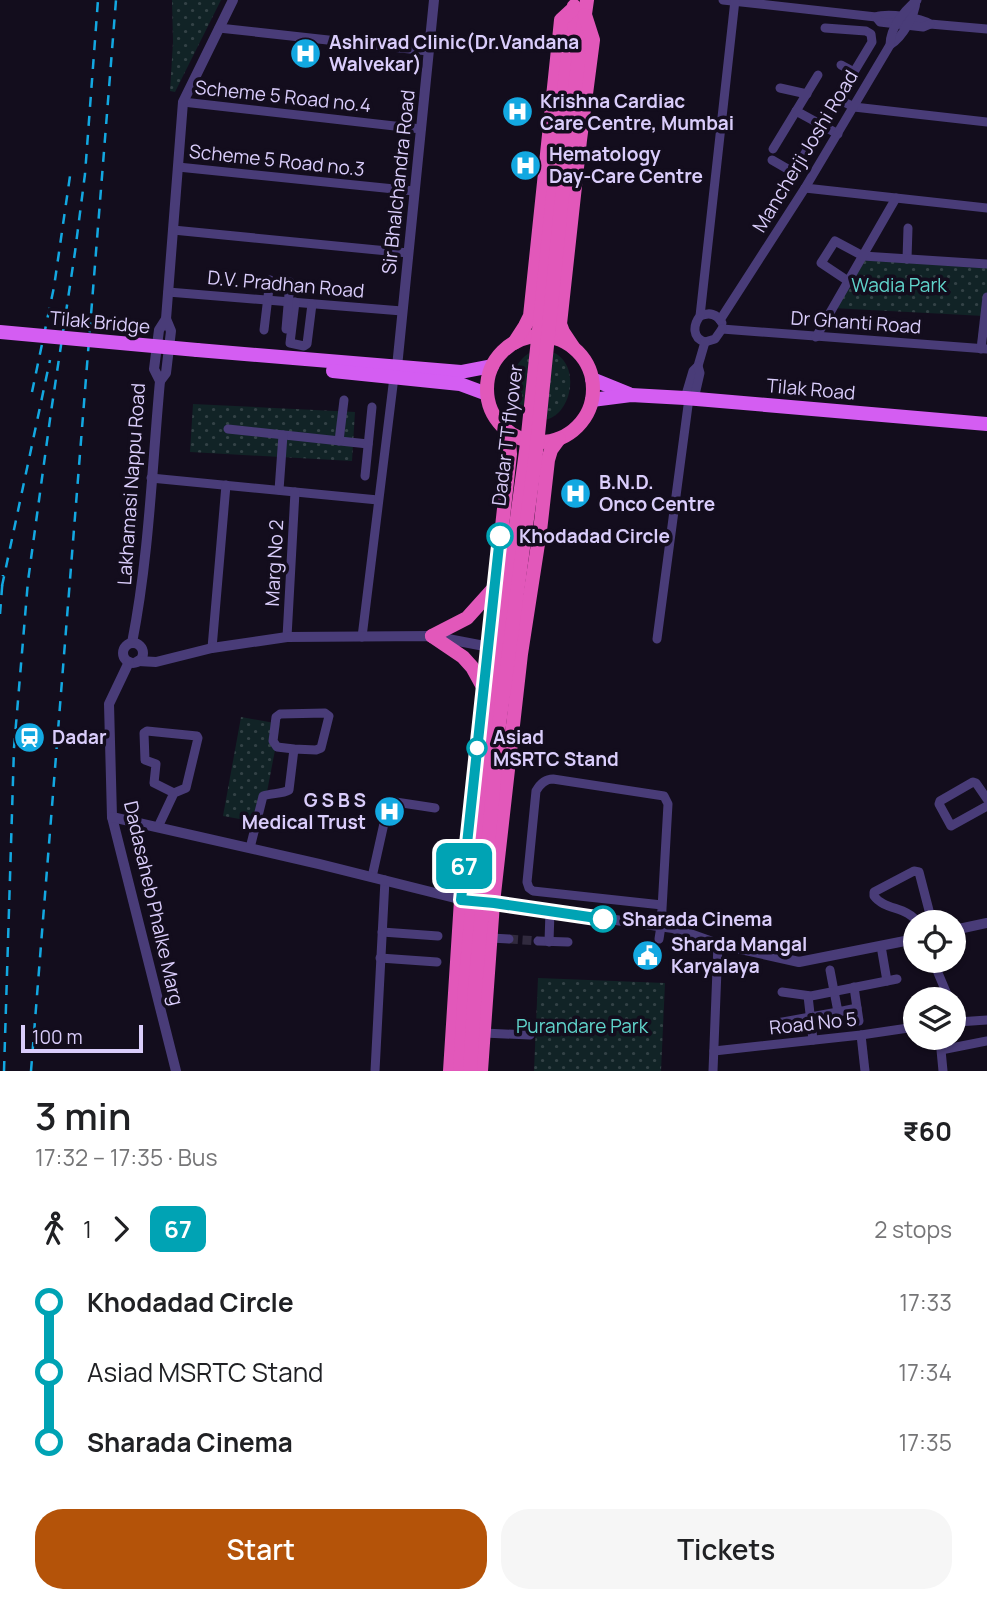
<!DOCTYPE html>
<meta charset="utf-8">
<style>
:root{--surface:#fff;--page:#f6f6f6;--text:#202124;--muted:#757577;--accent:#b45309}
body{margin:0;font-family:Manrope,sans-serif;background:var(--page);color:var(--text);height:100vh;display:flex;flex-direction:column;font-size:26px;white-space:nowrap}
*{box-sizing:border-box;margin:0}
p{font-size:23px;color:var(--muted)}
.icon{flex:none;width:38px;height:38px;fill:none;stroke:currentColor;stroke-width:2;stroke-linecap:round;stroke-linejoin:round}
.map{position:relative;height:1071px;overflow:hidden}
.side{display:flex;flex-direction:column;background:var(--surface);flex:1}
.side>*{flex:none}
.badge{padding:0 14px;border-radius:10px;font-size:24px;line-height:46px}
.tools{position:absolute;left:903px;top:910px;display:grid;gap:14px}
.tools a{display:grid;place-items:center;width:63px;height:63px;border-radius:50%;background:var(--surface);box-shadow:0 2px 5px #0004;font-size:35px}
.scale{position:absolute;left:21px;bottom:18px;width:122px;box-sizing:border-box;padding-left:7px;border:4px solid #dacdfb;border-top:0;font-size:19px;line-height:24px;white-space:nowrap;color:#dacdfb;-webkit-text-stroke:5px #130d1d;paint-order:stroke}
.map>.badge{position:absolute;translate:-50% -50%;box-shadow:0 0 0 4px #fff}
.legs{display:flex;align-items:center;gap:10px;height:77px;padding:0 35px;font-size:23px}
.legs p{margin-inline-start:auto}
.head{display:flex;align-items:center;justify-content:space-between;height:119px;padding:0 35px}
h1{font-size:38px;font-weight:600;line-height:52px}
.button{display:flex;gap:14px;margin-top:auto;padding:14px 35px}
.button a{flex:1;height:80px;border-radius:28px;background:var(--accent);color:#fff;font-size:28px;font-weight:600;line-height:80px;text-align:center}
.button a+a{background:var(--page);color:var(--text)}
ul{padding:0 35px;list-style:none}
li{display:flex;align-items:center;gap:24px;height:70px;font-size:26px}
li i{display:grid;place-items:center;width:10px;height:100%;margin:0 9px;background:currentColor}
li i::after{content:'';width:18px;height:18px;margin:-9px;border:5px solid;border-radius:50%;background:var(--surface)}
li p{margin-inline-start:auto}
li:first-child i{background:linear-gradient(#0000 50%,currentColor 0)}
li:last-child i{background:linear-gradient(currentColor 50%,#0000 0)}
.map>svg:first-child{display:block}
.green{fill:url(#green-dots)}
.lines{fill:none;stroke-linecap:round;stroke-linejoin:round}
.minor-tunnel{stroke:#312a3e;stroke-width:9;stroke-dasharray:9 4.5;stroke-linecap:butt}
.minor{stroke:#493c78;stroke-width:9}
.tertiary{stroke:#493c78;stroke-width:10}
.primary{stroke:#d45df2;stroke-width:14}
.trunk{stroke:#e258ba;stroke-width:14}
.rail{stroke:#13a8e1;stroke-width:2.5;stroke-dasharray:10 9;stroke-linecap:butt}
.primary-bridge{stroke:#d45df2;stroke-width:14}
.trunk-bridge{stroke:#e258ba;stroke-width:14}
.line-1-casing{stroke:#fff;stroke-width:16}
.line-1{stroke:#00a3b4;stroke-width:10}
.stop-1-dot{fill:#fff;stroke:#00a3b4;stroke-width:3.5}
.labels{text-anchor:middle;stroke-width:7;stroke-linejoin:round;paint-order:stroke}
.poi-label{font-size:19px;font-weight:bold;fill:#dacdfb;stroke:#130d1d;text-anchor:start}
.street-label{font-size:19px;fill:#dacdfb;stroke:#130d1d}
.park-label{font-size:19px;fill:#60d4cb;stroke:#130d1d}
.stop-label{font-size:19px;font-weight:bold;fill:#dacdfb;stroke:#130d1d;text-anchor:start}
</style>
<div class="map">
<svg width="987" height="1071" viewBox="0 0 987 1071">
<defs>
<pattern id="green-dots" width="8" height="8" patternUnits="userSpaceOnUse" patternTransform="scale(1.75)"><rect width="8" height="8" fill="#112326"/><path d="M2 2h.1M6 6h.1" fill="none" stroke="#334246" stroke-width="1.8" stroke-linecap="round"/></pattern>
</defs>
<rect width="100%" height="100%" fill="#130d1d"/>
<g class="green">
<path d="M 172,0 L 221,0 L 175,92 L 170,91 L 173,42 Z"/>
<path d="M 862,257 L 987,264 L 987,292 L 984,316 L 832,308 Z"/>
<path d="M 535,350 C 590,346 573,429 536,419 C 526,417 520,413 515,404 C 505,384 514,359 535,350 Z"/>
<path d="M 193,404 L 355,412 L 352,461 L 190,452 Z"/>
<path d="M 241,717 L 280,724 L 261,823 L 223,816 Z"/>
<path d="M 538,978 L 665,983 L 661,1071 L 534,1071 Z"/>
</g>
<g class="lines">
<path class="minor-tunnel" d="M 509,939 L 538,941"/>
<g class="minor">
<path d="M 723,0 L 876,17 C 887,13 920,17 930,24 L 987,29"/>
<path d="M 876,17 L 880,22 L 923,27 L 930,24"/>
<path d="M 219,28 L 428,51"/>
<path d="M 890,45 C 903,37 915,15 916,1"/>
<path d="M 841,65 L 854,72"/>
<path d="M 780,88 L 807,94"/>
<path d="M 838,99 L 854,107 L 987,122"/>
<path d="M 183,102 L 421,129"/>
<path d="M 796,111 L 838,134"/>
<path d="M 773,149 L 818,75"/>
<path d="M 772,160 L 791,171 L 795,170 L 872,42 L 871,34 L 866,31 L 825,28"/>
<path d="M 178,167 L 414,191"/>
<path d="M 805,188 L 987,208"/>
<path d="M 173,230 L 408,253"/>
<path d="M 907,259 L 908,228"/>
<path d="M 848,281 L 821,263 L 835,241 L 863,256 L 987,264"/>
<path d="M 168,292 L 402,311"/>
<path d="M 295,302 L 290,343 L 304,346 L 307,344 L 312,304"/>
<path d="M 700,316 C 709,312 717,313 722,323"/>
<path d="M 720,320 L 805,188 L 890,45 C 890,27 905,10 917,0"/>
<path d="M 286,329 L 290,282"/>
<path d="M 722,329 L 987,349"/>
<path d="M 264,330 L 270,280"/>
<path d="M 816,337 L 896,198"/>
<path d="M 705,342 C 692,338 693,325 700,316 L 735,0"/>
<path d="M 705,342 L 715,339 L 722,329"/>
<path d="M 981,349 L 987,297"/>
<path d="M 685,398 L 693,371 L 698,366 L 705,342"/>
<path d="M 694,399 L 700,373 L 698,366"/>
<path d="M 228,429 L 368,444"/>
<path d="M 339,441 L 344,400"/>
<path d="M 365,476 L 372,407"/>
<path d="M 151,478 L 378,500"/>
<path d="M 279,490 L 283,435"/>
<path d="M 287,637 L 295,492"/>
<path d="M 362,637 L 394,377"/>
<path d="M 657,639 L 689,398"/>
<path d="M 212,648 L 226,485"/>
<path d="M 987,799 L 976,783 L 973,782 L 940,801 L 939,804 L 951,826 L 987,806"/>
<path d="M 158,827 L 174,793 L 186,788 L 198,738 L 197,736 L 147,731 L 144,733 L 145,760 L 156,764 L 154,783 L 174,793"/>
<path d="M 250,848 L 263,796 C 272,793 282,794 289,790 L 294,749 L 316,750 L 321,748 L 329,716 L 325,713 L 280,714 L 276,717 L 273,741 L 277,747 L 294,749"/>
<path d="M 372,877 L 389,801 L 435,808"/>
<path d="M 917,922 C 908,907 884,910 874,896 L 874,892 L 914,871 L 919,872 L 932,922"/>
<path d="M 382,932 L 438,936"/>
<path d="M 491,938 L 509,939"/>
<path d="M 659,939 L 661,926 L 668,804 L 664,796 L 553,779 C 545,779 540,784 536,791 L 527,882 L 529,888 L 533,891 L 662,905"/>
<path d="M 538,941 L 568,942"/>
<path d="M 549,942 L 550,911"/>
<path d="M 881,946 L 887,981"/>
<path d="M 380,958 L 437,962"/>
<path d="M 933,961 L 949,999"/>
<path d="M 830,970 L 838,1012 L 857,1008 L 854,987"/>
<path d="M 782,992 L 811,996 L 897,979"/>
<path d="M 808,996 L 813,1040"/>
<path d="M 857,1008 L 859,1021"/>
<path d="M 954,1012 L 958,1022 L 987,1020"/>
<path d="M 777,1023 L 838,1012"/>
<path d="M 484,1033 L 530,1035"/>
<path d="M 861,1035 L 865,1071"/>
<path d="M 714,1051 L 861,1035 L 915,1027"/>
<path d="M 375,1071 L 385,880"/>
<path d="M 713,1071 L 718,944"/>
<path d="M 943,1071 L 941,1050 L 987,1041"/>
</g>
<g class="tertiary">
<path d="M 397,367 L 434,0"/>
<path d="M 160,381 L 166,373 L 171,331 L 166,319"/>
<path d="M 132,643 C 149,557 152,468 160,381 L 154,369 L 159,330 L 166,319 L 183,102 L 233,0"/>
<circle cx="133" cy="653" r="10"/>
<path d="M 138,661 L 156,662 L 212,648 L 287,637 L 432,636 L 495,648"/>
<path d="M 129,662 L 109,704 L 112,817 L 176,1071"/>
<path d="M 112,817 L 319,864 L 467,901"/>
<path d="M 486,902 L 673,928 L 718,944 L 799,962 L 915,939"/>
<path d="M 954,930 L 987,923"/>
</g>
<g class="primary">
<path d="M 197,350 L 461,372 L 492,366"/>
<path d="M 333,371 L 460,384 L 487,394"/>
<path d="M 592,379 L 629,394"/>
<path d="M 592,400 L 631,395 L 685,398 L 987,424"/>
</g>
<g class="trunk">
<path d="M 568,53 L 574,6"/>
<path d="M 579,56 L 587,0"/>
<circle cx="540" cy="389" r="53"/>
<path d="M 514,343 L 525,326 L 530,316 L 560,30 L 561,20 L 574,8"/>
<path d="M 573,347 L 563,332 L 560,324 L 580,140 L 593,40 L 585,15"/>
<path d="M 432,636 L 467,618 L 494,588"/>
<path d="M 432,636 L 463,657 L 472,667 L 483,687"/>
<path d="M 450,1071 L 461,900 L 510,454 L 509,441 L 505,429"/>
<path d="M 481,1071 L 493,903 L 521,654 L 540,531 L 548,460 L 551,450 L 559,439"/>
</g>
<g class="rail">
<path d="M 32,392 L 54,287 L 71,169"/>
<path d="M 2,586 L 50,360"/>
<path d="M 0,614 L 3,575"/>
<path d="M 4,1071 L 14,748 L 28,581 L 51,412 L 75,252 L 85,174 L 98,0"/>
<path d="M 31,1071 L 116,0"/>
</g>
<path class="primary-bridge" d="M 0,332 L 197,350"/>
<g class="trunk-bridge">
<path d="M 460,1071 L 465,987 L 489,724 L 527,444 L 568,53"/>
<path d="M 470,1071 L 475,988 L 499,725 L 537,445 L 565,167 L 579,56"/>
</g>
</g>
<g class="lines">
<defs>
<path id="line-1" d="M 500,536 L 461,900 L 494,903 L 603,919"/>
</defs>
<use href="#line-1" class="line-1-casing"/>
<use href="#line-1" class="line-1"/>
</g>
<defs>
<symbol id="hospital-disc" viewBox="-11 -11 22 22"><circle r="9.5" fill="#13a8e1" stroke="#130d1d"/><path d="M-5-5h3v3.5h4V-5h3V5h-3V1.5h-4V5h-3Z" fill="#fff"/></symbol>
<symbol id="station-disc" viewBox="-11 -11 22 22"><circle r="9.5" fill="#13a8e1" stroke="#130d1d"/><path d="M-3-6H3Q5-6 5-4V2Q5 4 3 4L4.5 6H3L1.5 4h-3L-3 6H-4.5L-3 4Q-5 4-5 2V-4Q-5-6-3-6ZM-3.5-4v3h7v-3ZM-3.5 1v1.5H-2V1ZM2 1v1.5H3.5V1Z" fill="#fff"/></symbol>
<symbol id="civic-disc" viewBox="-11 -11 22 22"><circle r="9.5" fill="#13a8e1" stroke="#130d1d"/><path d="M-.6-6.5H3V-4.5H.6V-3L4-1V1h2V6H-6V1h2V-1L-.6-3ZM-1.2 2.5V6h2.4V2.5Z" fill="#fff"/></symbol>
</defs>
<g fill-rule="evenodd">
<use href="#hospital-disc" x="288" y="36" width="35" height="35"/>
<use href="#hospital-disc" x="500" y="94" width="35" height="35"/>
<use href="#hospital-disc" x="508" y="148" width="35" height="35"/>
<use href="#hospital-disc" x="558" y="476" width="35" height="35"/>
<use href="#station-disc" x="12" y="720" width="35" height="35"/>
<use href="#hospital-disc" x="372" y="794" width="35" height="35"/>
<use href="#civic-disc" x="630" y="938" width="35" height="35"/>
</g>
<g class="stop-1-dot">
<circle cx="500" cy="536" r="12"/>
<circle cx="477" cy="748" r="9"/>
<circle cx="603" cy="919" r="12"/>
</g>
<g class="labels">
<g class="poi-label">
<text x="329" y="49">Ashirvad Clinic(Dr.Vandana<tspan x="329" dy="22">Walvekar)</tspan></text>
<text x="540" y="108">Krishna Cardiac<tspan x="540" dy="22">Care Centre, Mumbai</tspan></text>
<text x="549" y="161">Hematology<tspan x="549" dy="22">Day-Care Centre</tspan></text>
<text x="599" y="489">B.N.D.<tspan x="599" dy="22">Onco Centre</tspan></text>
<text x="52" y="744">Dadar</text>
<text x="366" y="807" text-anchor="end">G S B S<tspan x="366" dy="22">Medical Trust</tspan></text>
<text x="671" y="951">Sharda Mangal<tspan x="671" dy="22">Karyalaya</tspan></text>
</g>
<g class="street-label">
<text transform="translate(283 96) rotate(6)" y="7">Scheme 5 Road no.4</text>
<text transform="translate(805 151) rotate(-59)" y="7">Mancherji Joshi Road</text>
<text transform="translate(277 160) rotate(6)" y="7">Scheme 5 Road no.3</text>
<text transform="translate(398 182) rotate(-84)" y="7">Sir Bhalchandra Road</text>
<text transform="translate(286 284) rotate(5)" y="7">D.V. Pradhan Road</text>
<text transform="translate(100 322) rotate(5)" y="7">Tilak Bridge</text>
<text transform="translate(856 322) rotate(4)" y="7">Dr Ghanti Road</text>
<text transform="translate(811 389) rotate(5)" y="7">Tilak Road</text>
<text transform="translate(507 435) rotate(-83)" y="7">Dadar TT flyover</text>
<text transform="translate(131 484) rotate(-86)" y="7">Lakhamasi Nappu Road</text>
<text transform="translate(274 563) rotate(-87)" y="7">Marg No 2</text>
<text transform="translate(154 903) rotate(77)" y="7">Dadasaheb Phalke Marg</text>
<text transform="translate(813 1023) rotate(-6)" y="7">Road No 5</text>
</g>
<g class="park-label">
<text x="899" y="292">Wadia Park</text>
<text x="582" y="1033">Purandare Park</text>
</g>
<g class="stop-label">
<text x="519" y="543">Khodadad Circle</text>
<text x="493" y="744">Asiad<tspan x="493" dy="22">MSRTC Stand</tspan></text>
<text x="622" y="926">Sharada Cinema</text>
</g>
</g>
</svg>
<div class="tools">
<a><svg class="icon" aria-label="locate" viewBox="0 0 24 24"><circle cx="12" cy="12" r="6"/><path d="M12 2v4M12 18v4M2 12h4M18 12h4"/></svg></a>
<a><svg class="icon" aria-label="layers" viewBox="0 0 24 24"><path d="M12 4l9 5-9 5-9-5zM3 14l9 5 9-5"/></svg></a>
</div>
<div class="scale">100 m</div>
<b class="badge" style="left:464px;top:866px;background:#00a3b4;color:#fff">67</b>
</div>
<section class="side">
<div class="head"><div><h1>3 min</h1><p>17:32 – 17:35 · Bus</p></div><b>₹60</b></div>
<div class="legs"><svg class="icon" aria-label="walk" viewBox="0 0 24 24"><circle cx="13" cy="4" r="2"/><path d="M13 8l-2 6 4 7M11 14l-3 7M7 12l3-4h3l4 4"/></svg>1<svg class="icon" aria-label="forward" viewBox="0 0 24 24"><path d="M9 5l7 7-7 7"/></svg><b class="badge" style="background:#00a3b4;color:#fff">67</b><p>2 stops</p></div>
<ul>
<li><i style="color:#00a3b4"></i><b>Khodadad Circle</b><p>17:33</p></li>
<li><i style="color:#00a3b4"></i><span>Asiad MSRTC Stand</span><p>17:34</p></li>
<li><i style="color:#00a3b4"></i><b>Sharada Cinema</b><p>17:35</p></li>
</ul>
<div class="button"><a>Start</a><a>Tickets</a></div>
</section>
